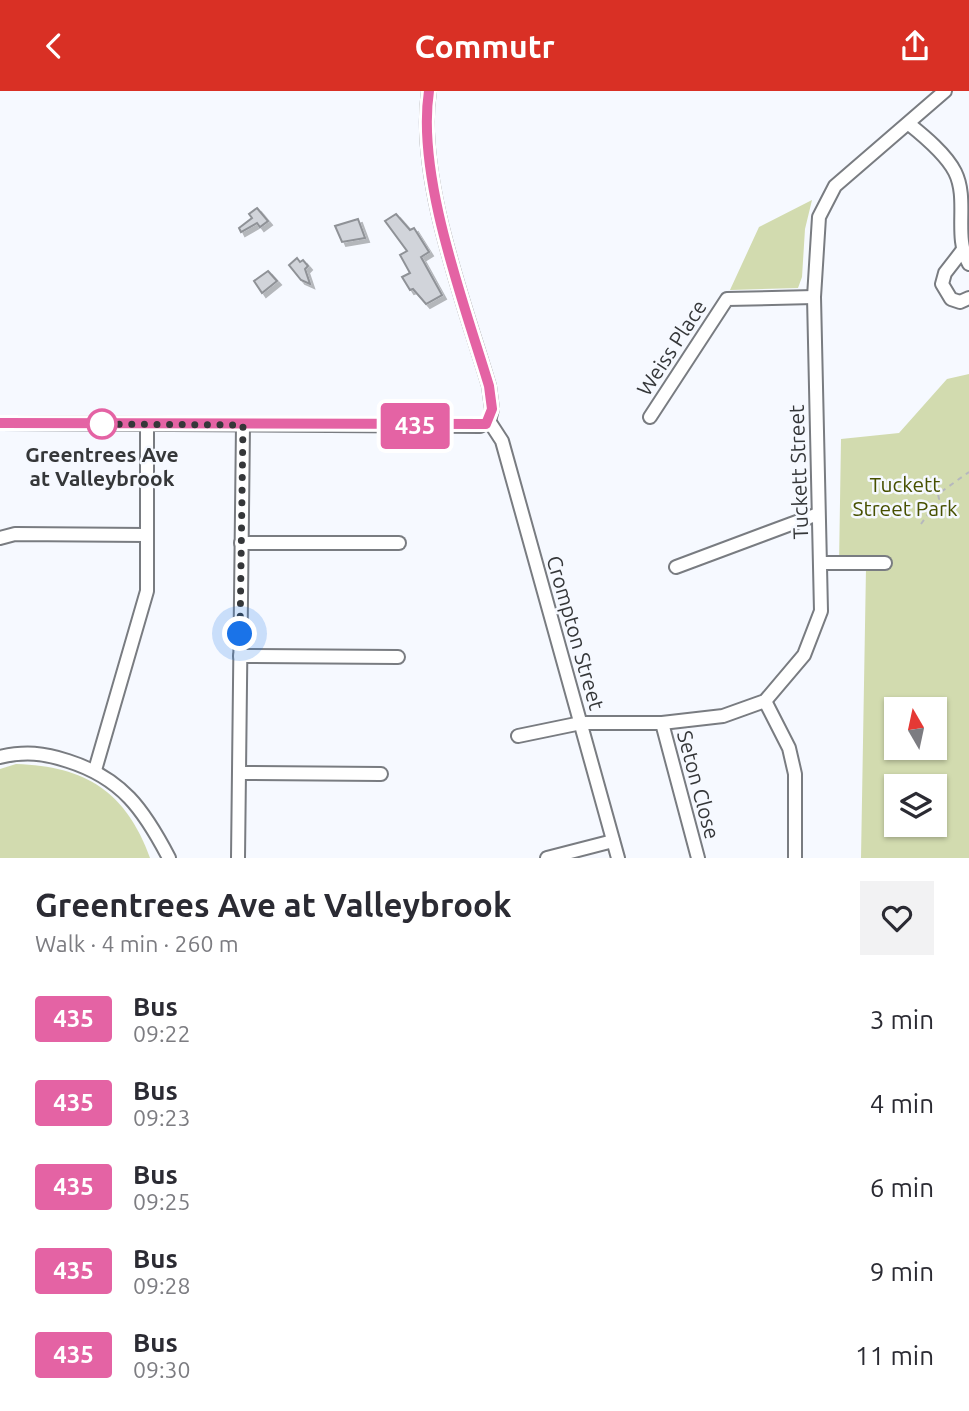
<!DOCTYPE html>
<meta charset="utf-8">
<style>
:root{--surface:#fff;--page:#f2f2f3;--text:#2b2b33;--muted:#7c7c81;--accent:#d93025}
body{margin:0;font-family:Ubuntu,sans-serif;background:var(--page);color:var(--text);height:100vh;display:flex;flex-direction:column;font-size:26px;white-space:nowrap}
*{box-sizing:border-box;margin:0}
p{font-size:23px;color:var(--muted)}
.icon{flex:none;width:38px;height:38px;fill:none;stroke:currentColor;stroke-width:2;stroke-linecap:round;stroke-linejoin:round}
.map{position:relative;height:767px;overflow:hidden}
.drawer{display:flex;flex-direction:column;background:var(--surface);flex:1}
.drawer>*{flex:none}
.badge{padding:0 14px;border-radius:5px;font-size:24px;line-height:46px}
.needle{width:46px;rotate:351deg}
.tools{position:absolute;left:884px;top:606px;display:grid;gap:14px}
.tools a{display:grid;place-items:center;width:63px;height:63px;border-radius:0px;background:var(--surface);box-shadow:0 2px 5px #0004;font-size:35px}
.you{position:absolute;width:35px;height:35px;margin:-18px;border:5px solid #fff;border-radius:50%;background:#1a73e8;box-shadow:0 0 0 10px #1a73e833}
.map>.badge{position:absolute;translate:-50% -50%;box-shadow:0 0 0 4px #fff}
.round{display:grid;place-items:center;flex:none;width:74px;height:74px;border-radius:0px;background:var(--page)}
.headline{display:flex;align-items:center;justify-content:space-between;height:119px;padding:0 35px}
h1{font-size:33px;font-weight:700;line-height:52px}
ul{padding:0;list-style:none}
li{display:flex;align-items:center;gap:21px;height:84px;padding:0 35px}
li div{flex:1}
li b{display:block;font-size:26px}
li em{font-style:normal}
li .badge{min-width:77px;font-weight:700;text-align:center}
header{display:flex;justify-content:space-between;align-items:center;height:91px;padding:0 35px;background:var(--accent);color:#fff;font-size:32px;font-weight:700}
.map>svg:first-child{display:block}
.green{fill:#d2dbaf;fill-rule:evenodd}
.building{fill:#d1d4da;stroke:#8f9297;stroke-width:2;filter:url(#shadow)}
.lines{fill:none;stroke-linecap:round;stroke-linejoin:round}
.minor-casing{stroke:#797c81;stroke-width:16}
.path{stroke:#b6b8bd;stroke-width:2;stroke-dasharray:5 5;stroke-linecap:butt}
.minor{stroke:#fff;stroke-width:12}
.line-casing{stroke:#fff;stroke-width:16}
.line{stroke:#e463a4;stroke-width:10}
.walk{stroke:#353739;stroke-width:7;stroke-dasharray:0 12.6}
.stop-dot{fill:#fff;stroke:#e463a4;stroke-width:3.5}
.labels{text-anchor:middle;stroke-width:5;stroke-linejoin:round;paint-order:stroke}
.street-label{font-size:21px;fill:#353739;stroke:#f6f9ff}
.stop-label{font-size:21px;font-weight:bold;fill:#353739;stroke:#f6f9ff}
.park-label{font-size:21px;fill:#475000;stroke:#f6f9ff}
</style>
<header><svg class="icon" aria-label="back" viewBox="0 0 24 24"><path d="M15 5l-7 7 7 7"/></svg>Commutr<svg class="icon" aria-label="share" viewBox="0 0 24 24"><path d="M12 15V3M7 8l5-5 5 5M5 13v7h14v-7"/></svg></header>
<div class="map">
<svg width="969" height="767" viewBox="0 0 969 767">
<defs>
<filter id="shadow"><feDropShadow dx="4" dy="4" stdDeviation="0" flood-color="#0004"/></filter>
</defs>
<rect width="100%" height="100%" fill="#f6f9ff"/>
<g class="green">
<path d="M 812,109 L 805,138 L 802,186 L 798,197 L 730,199 L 759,136 Z"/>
<path d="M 969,283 L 969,767 L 861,767 L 866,477 L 839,475 L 841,348 L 899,342 L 947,288 ZM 896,618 L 934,618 L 934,656 L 896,656 ZM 896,695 L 934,695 L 934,733 L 896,733 Z"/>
<path d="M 16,673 C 86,675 126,701 150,767 L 0,767 L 0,678 Z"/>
</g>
<g class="building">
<path d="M 257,117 L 268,130 L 260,136 L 257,132 L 241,141 L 239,137 L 252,127 L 249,123 Z"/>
<path d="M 396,123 L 410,139 L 414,137 L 429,161 L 421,166 L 442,204 L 426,213 L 413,198 L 410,199 L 402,186 L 410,182 L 400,164 L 407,160 L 385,130 Z"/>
<path d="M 358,128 L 365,147 L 342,151 L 335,135 Z"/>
<path d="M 297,167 L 300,171 L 303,169 L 308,175 L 305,178 L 310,193 L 301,189 L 289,174 Z"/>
<path d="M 268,180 L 277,190 L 262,202 L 254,190 Z"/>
</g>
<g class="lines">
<defs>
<g id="minor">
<path d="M 429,0 C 416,86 464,211 489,295 L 492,318 L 489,330"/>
<path d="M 909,33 C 924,45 946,63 955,81 C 969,109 953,145 969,173"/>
<path d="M 962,160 L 945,182 L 942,193 L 951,208 L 960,211 L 969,207"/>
<path d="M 650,326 L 727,208 L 814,206"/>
<path d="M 489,330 L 502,350 L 618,767"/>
<path d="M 0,332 L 480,335 L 489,330"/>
<path d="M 0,447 L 15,443 L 146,444"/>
<path d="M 241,452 L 399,452"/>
<path d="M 821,472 L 885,472"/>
<path d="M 676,476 L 818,423"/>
<path d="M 240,565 L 398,566"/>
<path d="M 765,610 L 789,657 L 795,683 L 795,767"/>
<path d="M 662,632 L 698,767"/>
<path d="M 518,645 L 581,632 L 662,632 L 723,625 L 765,610 L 804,564 L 821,520 L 814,206 L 819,126 L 835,95 L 945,0"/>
<path d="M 0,666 C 25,660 44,662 68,670 C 122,687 144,719 169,767"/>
<path d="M 95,679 L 147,500 L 147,334"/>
<path d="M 239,682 L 381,683"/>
<path d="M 238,767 L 243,334"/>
<path d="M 547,767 L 613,750"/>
</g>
</defs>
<use href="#minor" class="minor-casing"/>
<path class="path" d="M 921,433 L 939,408 L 938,403 L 969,381"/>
<use href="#minor" class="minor"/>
</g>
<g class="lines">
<defs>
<path id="line" d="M 0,332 L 486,333 L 492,318 L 489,295 C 464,212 416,85 429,0"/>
</defs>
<use href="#line" class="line-casing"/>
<use href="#line" class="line"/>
<path class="walk" d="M 102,333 L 98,333 L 243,334 L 240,543"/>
</g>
<circle class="stop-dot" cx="102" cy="333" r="14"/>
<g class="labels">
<g class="street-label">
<text transform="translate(672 257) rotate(-57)" y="7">Weiss Place</text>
<text transform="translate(799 381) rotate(-92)" y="7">Tuckett Street</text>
<text transform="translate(575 542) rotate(74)" y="7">Crompton Street</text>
<text transform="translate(698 694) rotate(75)" y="7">Seton Close</text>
</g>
<g class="stop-label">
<text x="102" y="371">Greentrees Ave<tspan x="102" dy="24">at Valleybrook</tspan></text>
</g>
<g class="park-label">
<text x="905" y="401">Tuckett<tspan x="905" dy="24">Street Park</tspan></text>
</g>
</g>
</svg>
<div class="tools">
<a><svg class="needle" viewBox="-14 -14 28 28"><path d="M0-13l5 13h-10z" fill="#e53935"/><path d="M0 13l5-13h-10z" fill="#7c7c81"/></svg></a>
<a><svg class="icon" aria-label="layers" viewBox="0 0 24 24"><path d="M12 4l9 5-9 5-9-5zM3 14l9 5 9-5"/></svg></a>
</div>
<div class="you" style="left:240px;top:543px"></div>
<b class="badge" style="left:415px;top:335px;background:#e463a4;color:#fff">435</b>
</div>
<section class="drawer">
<div class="headline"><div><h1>Greentrees Ave at Valleybrook</h1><p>Walk · 4 min · 260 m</p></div><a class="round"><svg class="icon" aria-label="heart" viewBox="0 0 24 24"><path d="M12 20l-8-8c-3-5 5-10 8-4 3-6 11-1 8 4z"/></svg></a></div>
<ul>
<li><span class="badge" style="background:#e463a4;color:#fff">435</span><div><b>Bus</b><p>09:22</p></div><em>3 min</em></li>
<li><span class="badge" style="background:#e463a4;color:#fff">435</span><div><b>Bus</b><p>09:23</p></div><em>4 min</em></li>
<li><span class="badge" style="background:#e463a4;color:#fff">435</span><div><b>Bus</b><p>09:25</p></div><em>6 min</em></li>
<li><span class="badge" style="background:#e463a4;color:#fff">435</span><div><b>Bus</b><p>09:28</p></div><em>9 min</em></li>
<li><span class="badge" style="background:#e463a4;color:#fff">435</span><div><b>Bus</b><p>09:30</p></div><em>11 min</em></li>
</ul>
</section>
